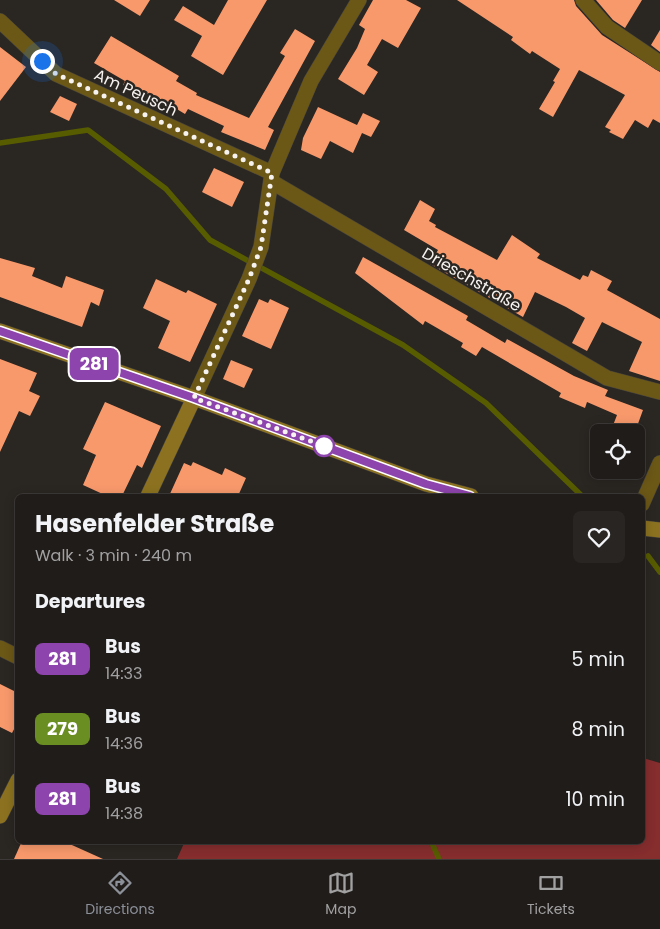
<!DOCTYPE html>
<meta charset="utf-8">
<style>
:root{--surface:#201c1a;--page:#282523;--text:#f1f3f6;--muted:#a2a1a2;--line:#3d3a39;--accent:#8c9099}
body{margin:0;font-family:Poppins,sans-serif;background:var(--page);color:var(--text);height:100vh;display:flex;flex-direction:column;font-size:19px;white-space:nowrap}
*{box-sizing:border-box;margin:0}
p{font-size:16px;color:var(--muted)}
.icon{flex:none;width:28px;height:28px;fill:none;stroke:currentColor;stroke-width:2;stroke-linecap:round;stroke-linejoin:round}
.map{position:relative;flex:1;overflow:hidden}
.side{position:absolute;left:15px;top:494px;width:630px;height:350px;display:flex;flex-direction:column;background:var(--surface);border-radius:8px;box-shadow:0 2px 12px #0003,0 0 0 1px var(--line)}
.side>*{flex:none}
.badge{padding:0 10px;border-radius:8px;font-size:18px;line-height:32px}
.buttons{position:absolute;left:590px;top:424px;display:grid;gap:10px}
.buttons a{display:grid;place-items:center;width:55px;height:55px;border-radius:8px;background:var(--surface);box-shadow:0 2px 12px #0003,0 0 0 1px var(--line);font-size:25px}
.you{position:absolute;width:25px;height:25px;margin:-12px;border:4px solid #fff;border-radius:50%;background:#1a73e8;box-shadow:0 0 0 8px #1a73e833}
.map>.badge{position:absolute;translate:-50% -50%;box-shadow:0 0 0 2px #fff}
h2{padding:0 20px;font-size:19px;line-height:45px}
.round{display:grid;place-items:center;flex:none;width:52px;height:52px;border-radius:8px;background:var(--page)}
.headline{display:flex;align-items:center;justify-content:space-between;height:85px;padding:0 20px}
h1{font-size:24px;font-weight:700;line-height:38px}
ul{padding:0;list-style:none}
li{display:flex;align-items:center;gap:15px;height:70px;padding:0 20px}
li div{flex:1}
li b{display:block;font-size:19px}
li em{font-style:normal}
li .badge{min-width:55px;font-weight:700;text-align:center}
.tabs{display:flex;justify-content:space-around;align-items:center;height:70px;border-top:1px solid var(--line);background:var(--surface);font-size:14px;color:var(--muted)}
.tabs a{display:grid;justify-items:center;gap:2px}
.tabs .active{color:var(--accent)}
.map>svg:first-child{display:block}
.green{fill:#862d2e}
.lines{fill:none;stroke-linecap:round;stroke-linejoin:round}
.stream{stroke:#575c00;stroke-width:5.5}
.building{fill:#f8996c}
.street-casing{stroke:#46433f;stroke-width:16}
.secondary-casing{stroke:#46433f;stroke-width:16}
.street{stroke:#6b5716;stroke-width:15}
.secondary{stroke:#8c7220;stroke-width:15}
.line-casing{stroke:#fff;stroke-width:11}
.line{stroke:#8e44ad;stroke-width:8}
.walk{stroke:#f5f2f0;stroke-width:5;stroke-dasharray:0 9}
.stop-dot{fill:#fff;stroke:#8e44ad;stroke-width:2.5}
.labels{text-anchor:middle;stroke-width:5;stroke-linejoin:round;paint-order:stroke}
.street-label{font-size:16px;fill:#f5f2f0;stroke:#2a2622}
</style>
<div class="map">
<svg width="660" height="859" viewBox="0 0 660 859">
<rect width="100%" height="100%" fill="#2a2622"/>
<path class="green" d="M 643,758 L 660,763 L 660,859 L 177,859 L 185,841 L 642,841 Z"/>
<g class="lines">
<g class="stream">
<path d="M 0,143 L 88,130 L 166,189 L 210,240 L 403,345 L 486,403 L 582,496"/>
<path d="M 648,556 L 660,572"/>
<path d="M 431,841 L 439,859"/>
</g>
</g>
<g class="building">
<path d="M 114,0 L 150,0 L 140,16 Z"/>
<path d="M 228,0 L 267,0 L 223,75 L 191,56 L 202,36 L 174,20 L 183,6 L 214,25 Z"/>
<path d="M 373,0 L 406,0 L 421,8 L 398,48 L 382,39 L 367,65 L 378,72 L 364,95 L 338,79 L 357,48 L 365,29 L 359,25 Z"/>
<path d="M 457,0 L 574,0 L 576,6 L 602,35 L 660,72 L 660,123 L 653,119 L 648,128 L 635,120 L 623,139 L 609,132 L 611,130 L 605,127 L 625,95 L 579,70 L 553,117 L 539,109 L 555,82 L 553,81 L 560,69 L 532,51 L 530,54 L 511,40 L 513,37 Z"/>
<path d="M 596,0 L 642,0 L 625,28 L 613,20 Z"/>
<path d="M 295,29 L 315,41 L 268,127 L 274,130 L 265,150 L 221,132 L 224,126 L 188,109 L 185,114 L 150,93 L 149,96 L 138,89 L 136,93 L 123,85 L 125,81 L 94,63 L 111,36 L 179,76 L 176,81 L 197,93 L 196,95 L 249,118 L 285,56 L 280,53 Z"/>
<path d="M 660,30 L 660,52 L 651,45 Z"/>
<path d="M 0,47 L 26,67 L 0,101 Z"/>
<path d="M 60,96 L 77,104 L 69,121 L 50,112 Z"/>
<path d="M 318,107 L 357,125 L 363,113 L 380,121 L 371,137 L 362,133 L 353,153 L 330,141 L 321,159 L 301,150 L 303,138 Z"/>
<path d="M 214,168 L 244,182 L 232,207 L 202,192 Z"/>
<path d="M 420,200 L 435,209 L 429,221 L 436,225 L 435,227 L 497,260 L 512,235 L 540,254 L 537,258 L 580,280 L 583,275 L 588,277 L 591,270 L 612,281 L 607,290 L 660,319 L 660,381 L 629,371 L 642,342 L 602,322 L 587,351 L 572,343 L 585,318 L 566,307 L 535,292 L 523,317 L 430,264 L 438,250 L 404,230 Z"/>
<path d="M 363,257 L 468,316 L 466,320 L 505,343 L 507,339 L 574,376 L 608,390 L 605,396 L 643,410 L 635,432 L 625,432 L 612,428 L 617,415 L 587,402 L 585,408 L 559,397 L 561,393 L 482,347 L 476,356 L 461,347 L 463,343 L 425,321 L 423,325 L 355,273 Z"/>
<path d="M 0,258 L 35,268 L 32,276 L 62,288 L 66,276 L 104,290 L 99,306 L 91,302 L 82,327 L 0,297 Z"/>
<path d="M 156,279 L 186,293 L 188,290 L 217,304 L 190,362 L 158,348 L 170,321 L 143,308 Z"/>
<path d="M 259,299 L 268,303 L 270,299 L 289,308 L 271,349 L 242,336 Z"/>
<path d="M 0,359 L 37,373 L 29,391 L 40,396 L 30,416 L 19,411 L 0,452 Z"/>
<path d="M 231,360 L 253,369 L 244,388 L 223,379 Z"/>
<path d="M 105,402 L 161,426 L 142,468 L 137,465 L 122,496 L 107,496 L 83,485 L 96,455 L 83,449 Z"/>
<path d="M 193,462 L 222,475 L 225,468 L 246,478 L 238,496 L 169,496 L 184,463 L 191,466 Z"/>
<path d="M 0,684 L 18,693 L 18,722 L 12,733 L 0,727 Z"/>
<path d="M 22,841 L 63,841 L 103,859 L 14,859 Z"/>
</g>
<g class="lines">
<defs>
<g id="street">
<path d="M 583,0 L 607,27 L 660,63"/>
<path d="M 0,21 L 56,74 L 272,173"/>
<path d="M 272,182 L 607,378 L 660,392"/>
<path d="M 194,398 L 249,279 L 261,247 L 272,173 L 311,81 L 359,0"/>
<path d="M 642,504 L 660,463"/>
<path d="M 0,648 L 18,657"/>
</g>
<g id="secondary">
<path d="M 0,331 L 194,398 L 426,484 L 471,496"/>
<path d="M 148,496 L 194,398"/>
<path d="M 642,528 L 660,530"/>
<path d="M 0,816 L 18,780"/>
</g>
</defs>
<use href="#street" class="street-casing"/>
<use href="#secondary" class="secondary-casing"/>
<use href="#street" class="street"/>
<use href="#secondary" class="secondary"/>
</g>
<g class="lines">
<defs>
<path id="line" d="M 0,331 L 194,398 L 426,484 L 470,496"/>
</defs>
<use href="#line" class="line-casing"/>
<use href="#line" class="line"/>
<path class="walk" d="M 42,61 L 56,74 L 272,173 L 261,247 L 249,279 L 194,398 L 324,446"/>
</g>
<circle class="stop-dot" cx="324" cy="446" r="10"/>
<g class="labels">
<g class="street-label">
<text transform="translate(136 92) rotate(25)" y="6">Am Peusch</text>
<text transform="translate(472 279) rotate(30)" y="6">Drieschstraße</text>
</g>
</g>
</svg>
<div class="buttons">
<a><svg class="icon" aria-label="locate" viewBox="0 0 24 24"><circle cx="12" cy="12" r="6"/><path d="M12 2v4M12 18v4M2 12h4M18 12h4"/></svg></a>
</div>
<div class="you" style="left:42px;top:61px"></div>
<b class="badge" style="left:94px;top:364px;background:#8e44ad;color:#fff">281</b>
<section class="side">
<div class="headline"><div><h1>Hasenfelder Straße</h1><p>Walk · 3 min · 240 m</p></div><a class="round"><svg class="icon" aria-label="heart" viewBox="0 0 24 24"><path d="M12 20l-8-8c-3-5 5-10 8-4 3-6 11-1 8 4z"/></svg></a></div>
<h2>Departures</h2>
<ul>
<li><span class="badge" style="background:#8e44ad;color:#fff">281</span><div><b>Bus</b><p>14:33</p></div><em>5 min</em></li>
<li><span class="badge" style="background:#6b8e23;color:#fff">279</span><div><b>Bus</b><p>14:36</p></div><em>8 min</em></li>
<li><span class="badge" style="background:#8e44ad;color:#fff">281</span><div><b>Bus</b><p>14:38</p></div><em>10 min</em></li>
</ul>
</section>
</div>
<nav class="tabs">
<a class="active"><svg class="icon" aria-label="directions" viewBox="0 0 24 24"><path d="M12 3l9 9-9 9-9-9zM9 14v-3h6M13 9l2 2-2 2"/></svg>Directions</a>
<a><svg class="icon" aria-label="map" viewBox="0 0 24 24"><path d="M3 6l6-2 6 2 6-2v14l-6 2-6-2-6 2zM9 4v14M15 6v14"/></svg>Map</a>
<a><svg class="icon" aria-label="tickets" viewBox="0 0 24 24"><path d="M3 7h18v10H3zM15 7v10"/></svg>Tickets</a>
</nav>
